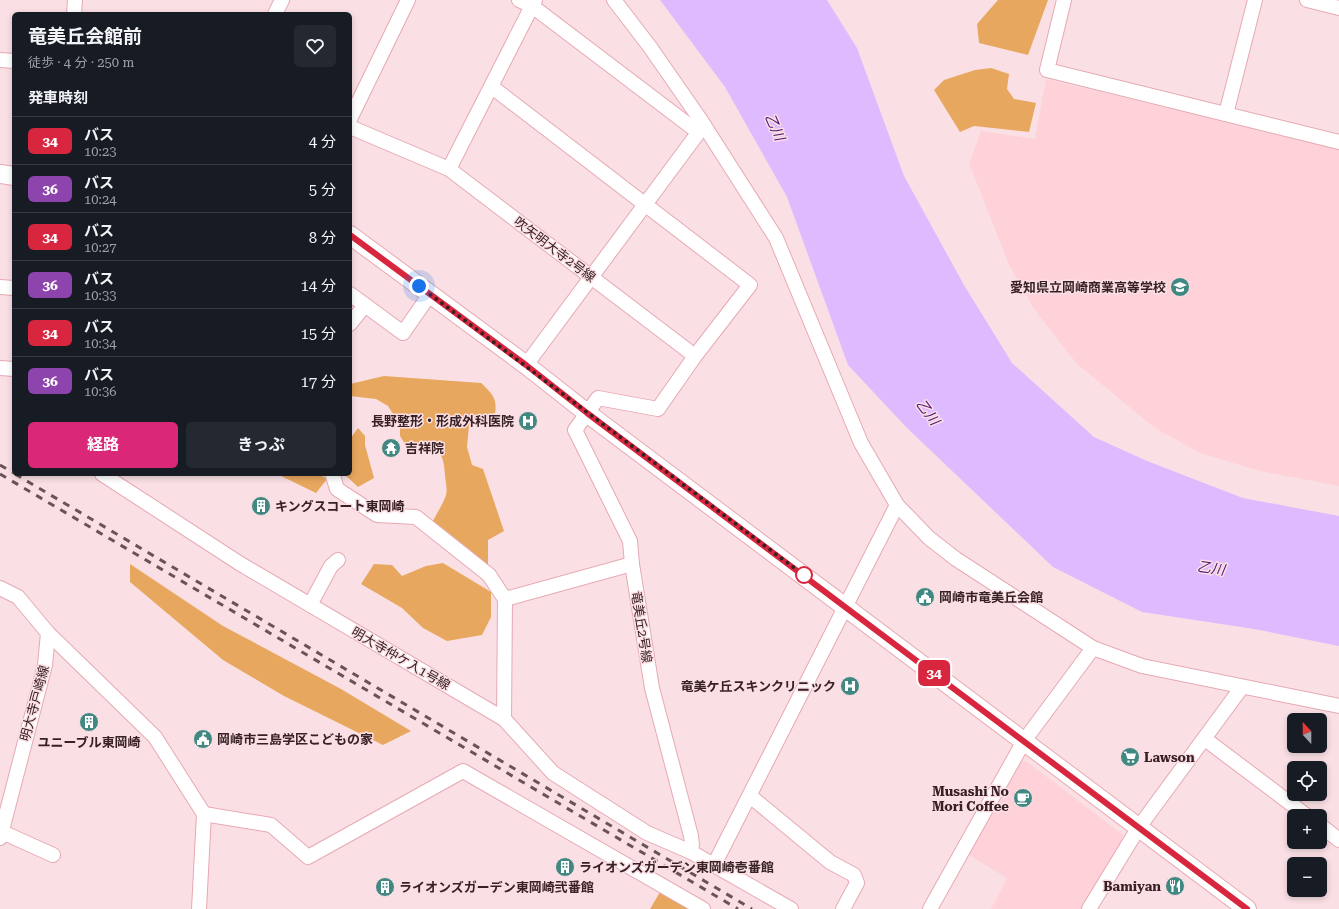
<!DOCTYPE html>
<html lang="ja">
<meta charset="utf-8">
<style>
:root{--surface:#171b24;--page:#242831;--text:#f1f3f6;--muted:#9ea1a6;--line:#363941;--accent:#db2777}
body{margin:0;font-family:"Roboto Serif","Noto Sans JP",serif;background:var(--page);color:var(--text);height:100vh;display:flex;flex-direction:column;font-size:15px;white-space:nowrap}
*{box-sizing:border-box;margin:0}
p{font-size:13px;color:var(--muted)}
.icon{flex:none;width:22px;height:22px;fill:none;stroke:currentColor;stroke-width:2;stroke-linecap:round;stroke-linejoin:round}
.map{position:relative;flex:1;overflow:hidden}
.panel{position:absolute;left:12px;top:12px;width:340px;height:464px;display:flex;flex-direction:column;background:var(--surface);border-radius:6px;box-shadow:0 2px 6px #0003}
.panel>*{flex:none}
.badge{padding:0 8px;border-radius:6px;font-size:14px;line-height:26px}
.needle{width:26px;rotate:339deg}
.tools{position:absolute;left:1287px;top:713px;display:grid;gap:8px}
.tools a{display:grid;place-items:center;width:40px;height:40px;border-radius:6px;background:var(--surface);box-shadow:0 2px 6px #0003;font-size:20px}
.you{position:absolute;width:20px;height:20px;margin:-10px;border:3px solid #fff;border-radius:50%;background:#1a73e8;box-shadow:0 0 0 6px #1a73e833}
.map>.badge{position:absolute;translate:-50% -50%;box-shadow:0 0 0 2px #fff}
h2{padding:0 16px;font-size:15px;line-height:36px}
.round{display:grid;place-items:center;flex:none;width:42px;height:42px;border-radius:6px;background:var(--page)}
.summary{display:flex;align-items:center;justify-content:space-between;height:68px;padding:0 16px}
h1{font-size:19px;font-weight:700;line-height:30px}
.cta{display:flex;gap:8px;margin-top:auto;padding:8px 16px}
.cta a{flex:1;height:46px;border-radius:6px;background:var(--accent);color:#fff;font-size:16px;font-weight:700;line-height:46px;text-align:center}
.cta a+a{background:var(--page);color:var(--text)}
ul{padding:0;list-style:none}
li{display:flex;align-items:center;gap:12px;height:48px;padding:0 16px;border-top:1px solid var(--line)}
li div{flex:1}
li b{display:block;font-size:15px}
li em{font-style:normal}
li .badge{min-width:44px;font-weight:700;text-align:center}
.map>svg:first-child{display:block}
.built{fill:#fed2d8}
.green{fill:#e8a75e}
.water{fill:#debbff}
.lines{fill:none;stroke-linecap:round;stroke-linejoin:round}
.minor-casing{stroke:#e7a9b3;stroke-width:16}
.tertiary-casing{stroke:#e7a9b3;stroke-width:20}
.minor{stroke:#fff;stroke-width:14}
.tertiary{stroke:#fff;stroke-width:18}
.rail{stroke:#6a5357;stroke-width:3;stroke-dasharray:7 7;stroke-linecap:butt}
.line-casing{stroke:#fff;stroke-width:9}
.line{stroke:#d7263d;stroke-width:6}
.walk{stroke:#382125;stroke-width:4;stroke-dasharray:0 7.2}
.stop-dot{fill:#fff;stroke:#d7263d;stroke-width:2}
.labels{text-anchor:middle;stroke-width:3;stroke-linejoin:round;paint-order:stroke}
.street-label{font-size:13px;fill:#382125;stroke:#fae0e4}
.poi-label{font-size:13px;font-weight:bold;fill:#382125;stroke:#fae0e4;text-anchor:start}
.water-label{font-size:14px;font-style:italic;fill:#4f1274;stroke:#fae0e4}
</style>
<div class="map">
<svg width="1339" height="909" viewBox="0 0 1339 909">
<rect width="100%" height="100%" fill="#fae0e4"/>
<g class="built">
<path d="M 1046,79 L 1339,149 L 1339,486 L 1260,471 L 1200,453 L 1155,428 L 1077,364 L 1034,309 L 1009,265 L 969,163 L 981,131 L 1035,139 Z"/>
<path d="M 1026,761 L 1122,834 L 1125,839 L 1083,909 L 991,909 L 1007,878 L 967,854 L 1018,762 Z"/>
</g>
<g class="green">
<path d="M 998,0 L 1048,0 L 1028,55 L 979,43 L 977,24 Z"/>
<path d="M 991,68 L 1009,74 L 1007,89 L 1014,99 L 1036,103 L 1029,132 L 974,126 L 960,132 L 934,90 L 944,80 L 975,70 Z"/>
<path d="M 384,376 L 481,383 C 495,396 498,400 494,420 L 469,425 L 467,447 L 472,465 L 483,469 L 504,531 L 488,540 L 488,569 L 430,528 C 434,517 441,508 445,498 C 448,492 446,483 445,476 C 444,444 432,446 405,444 L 400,436 L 400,425 L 388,406 L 376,399 L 350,396 L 350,384 Z"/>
<path d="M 358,428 L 365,436 L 365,445 L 374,478 L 358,487 L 344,474 L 350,474 L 350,439 Z"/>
<path d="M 277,474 L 319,474 L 327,479 L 316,493 Z"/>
<path d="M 443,563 L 491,592 L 491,617 L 482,635 L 447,641 L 423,628 L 402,608 L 361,584 L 374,564 L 392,565 L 402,576 L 426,566 Z"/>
<path d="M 130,564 L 223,626 L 341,689 L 411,731 L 383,745 L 284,696 L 223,660 L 130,582 Z"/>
<path d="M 660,892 L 689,909 L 650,909 Z"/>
</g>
<path class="water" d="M 660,0 L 827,0 L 857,48 L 904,176 L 964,285 L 1012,363 L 1094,437 L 1147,461 L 1243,498 L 1339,516 L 1339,646 L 1254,629 L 1142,612 L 1053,567 L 907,428 L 848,365 L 787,197 L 725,87 Z"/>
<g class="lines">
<defs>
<g id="minor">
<path d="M 519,0 L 532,6 L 698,132"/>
<path d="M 614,0 L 650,47 L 700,119 L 776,238 L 861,443 L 897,505 L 929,538 L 956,559 L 1093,648"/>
<path d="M 1064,0 L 1047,70 L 1339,142"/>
<path d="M 1307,0 L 1339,8"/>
<path d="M 74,14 L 75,0"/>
<path d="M 275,14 L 282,0"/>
<path d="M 0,60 L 14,61"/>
<path d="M 492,87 L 750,285 L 695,356"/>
<path d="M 1226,114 L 1255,0"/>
<path d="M 350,119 L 408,0"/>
<path d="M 350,127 L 449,169 L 695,356 L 658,409 L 598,398 L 575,430 L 630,541 L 632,564 L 652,688 L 691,836 L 692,845 L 691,852"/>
<path d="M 449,169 L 535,0"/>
<path d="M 0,287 L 14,288"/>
<path d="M 350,294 L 403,333 L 430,294"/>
<path d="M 350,324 L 365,305"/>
<path d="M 526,365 L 704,125"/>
<path d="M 0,368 L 14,369"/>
<path d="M 102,474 L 239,563 L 504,719 L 553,773 L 647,833 L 691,852 L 791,909"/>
<path d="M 333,476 L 337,489 L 377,515 L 416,517 L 489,575 L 505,599"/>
<path d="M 0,588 L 18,597 L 48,633 L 155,737 L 204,814 L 199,909"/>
<path d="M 310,605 L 331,566 L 338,560"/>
<path d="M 504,719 L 505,599 L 632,564"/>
<path d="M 1205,739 L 1307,816"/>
<path d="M 750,796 L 830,862 L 854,875 L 857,883 L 843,909"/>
<path d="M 204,814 L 271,825 L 308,857 L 463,771 L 703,909"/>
<path d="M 1320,825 L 1339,840"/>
<path d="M 2,832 L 53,855"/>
<path d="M 0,838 L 45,665 L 48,633"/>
<path d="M 714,865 L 897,505"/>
<path d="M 930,909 L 1024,741 L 1093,648 L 1142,666 L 1339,706"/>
<path d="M 1089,909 L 1139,827 L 1242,687"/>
</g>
<g id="tertiary">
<path d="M 0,174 L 14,176"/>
<path d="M 350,235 L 526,365 L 587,413 L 1247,909"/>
</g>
</defs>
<use href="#minor" class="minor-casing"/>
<use href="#tertiary" class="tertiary-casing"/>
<use href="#minor" class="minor"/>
<use href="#tertiary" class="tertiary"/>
<g class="rail">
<path d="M 0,465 L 14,473"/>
<path d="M 0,474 L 738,909"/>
<path d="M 15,474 L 752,909"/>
</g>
</g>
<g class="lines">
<defs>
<path id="line" d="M 350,235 L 526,365 L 587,413 L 1247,909"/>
</defs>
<use href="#line" class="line-casing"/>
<use href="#line" class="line"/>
<path class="walk" d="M 419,286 L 809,579 L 804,575"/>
</g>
<defs>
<symbol id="school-disc" viewBox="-11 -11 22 22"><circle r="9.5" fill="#418882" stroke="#fae0e4"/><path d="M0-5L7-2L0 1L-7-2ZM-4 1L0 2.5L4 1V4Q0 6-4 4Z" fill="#fff"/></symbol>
<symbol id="hospital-disc" viewBox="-11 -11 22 22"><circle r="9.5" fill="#418882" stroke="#fae0e4"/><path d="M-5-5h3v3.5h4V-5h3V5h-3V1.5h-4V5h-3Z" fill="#fff"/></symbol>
<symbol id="temple-disc" viewBox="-11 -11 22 22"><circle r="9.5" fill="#418882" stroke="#fae0e4"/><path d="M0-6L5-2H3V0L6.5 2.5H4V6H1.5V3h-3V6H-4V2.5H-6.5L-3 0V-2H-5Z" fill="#fff"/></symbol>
<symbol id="building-disc" viewBox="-11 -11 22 22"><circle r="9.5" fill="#418882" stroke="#fae0e4"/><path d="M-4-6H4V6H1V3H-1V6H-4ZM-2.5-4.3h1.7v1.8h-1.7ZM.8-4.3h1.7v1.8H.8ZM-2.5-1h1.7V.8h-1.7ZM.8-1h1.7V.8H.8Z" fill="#fff"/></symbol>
<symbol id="civic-disc" viewBox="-11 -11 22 22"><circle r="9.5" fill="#418882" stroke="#fae0e4"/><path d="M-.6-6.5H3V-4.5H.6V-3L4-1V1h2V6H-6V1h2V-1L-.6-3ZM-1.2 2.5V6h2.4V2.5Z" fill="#fff"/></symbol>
<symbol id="supermarket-disc" viewBox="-11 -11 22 22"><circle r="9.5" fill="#418882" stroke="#fae0e4"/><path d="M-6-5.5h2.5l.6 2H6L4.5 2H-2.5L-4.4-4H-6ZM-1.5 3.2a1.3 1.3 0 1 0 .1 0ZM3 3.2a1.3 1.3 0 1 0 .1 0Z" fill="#fff"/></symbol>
<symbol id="cafe-disc" viewBox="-11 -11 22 22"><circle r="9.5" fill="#418882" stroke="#fae0e4"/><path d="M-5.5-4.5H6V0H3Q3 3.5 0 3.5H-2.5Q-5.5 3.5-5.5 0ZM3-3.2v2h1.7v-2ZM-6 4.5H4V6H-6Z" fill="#fff"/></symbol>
<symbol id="restaurant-disc" viewBox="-11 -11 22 22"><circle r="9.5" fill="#418882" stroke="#fae0e4"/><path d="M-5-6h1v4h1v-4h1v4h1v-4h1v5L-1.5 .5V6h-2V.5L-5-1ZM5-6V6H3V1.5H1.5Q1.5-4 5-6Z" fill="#fff"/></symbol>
</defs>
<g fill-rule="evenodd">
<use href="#school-disc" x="1169" y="276" width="22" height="22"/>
<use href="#hospital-disc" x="517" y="410" width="22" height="22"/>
<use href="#temple-disc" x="380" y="437" width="22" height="22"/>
<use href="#building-disc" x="250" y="495" width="22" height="22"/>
<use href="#civic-disc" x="914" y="586" width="22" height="22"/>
<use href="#hospital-disc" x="839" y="675" width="22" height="22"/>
<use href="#building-disc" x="78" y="711" width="22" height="22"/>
<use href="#civic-disc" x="192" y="728" width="22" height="22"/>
<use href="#supermarket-disc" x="1119" y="746" width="22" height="22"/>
<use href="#cafe-disc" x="1012" y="787" width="22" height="22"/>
<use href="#building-disc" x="554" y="856" width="22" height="22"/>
<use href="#restaurant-disc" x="1164" y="875" width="22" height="22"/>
<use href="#building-disc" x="374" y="876" width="22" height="22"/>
</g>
<circle class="stop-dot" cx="804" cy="575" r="8"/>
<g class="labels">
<g class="street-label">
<text transform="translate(555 249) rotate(37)" y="5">吹矢明大寺2号線</text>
<text transform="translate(642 627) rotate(81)" y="5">竜美丘2号線</text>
<text transform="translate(401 658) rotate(30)" y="5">明大寺仲ケ入1号線</text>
<text transform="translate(34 703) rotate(-75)" y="5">明大寺戸崎線</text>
</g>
<g class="poi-label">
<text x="1166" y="292" text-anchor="end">愛知県立岡崎商業高等学校</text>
<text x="514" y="426" text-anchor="end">長野整形・形成外科医院</text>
<text x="405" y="453">吉祥院</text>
<text x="275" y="511">キングスコート東岡崎</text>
<text x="939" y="602">岡崎市竜美丘会館</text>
<text x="836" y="691" text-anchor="end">竜美ケ丘スキンクリニック</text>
<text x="217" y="744">岡崎市三島学区こどもの家</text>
<text x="89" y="747" text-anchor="middle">ユニーブル東岡崎</text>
<text x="1144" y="762">Lawson</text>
<text x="1009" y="796" text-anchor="end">Musashi No<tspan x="1009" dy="15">Mori Coffee</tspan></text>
<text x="579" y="872">ライオンズガーデン東岡崎壱番館</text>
<text x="1161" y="891" text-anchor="end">Bamiyan</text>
<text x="399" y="892">ライオンズガーデン東岡崎弐番館</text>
</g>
<g class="water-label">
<text transform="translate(775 127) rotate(66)" y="5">乙川</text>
<text transform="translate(928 412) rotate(53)" y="5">乙川</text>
<text transform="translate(1211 568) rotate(8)" y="5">乙川</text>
</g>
</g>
</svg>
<div class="tools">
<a><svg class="needle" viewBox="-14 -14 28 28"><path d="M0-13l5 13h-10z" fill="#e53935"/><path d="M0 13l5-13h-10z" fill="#9ea1a6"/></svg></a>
<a><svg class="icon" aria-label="locate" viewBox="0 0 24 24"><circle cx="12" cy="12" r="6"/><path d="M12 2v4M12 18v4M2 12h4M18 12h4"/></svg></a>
<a>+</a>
<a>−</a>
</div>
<div class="you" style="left:419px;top:286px"></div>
<b class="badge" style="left:934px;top:673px;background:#d7263d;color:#fff">34</b>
<section class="panel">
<div class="summary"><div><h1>竜美丘会館前</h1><p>徒歩 · 4 分 · 250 m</p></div><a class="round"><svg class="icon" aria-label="heart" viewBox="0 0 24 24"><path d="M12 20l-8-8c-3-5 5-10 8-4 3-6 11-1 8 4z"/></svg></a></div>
<h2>発車時刻</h2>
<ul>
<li><span class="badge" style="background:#d7263d;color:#fff">34</span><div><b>バス</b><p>10:23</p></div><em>4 分</em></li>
<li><span class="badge" style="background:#8e44ad;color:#fff">36</span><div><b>バス</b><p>10:24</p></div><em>5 分</em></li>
<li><span class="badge" style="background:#d7263d;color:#fff">34</span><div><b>バス</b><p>10:27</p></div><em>8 分</em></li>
<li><span class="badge" style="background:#8e44ad;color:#fff">36</span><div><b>バス</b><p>10:33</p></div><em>14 分</em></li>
<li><span class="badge" style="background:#d7263d;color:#fff">34</span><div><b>バス</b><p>10:34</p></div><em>15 分</em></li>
<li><span class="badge" style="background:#8e44ad;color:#fff">36</span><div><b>バス</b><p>10:36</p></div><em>17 分</em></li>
</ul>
<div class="cta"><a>経路</a><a>きっぷ</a></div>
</section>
</div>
